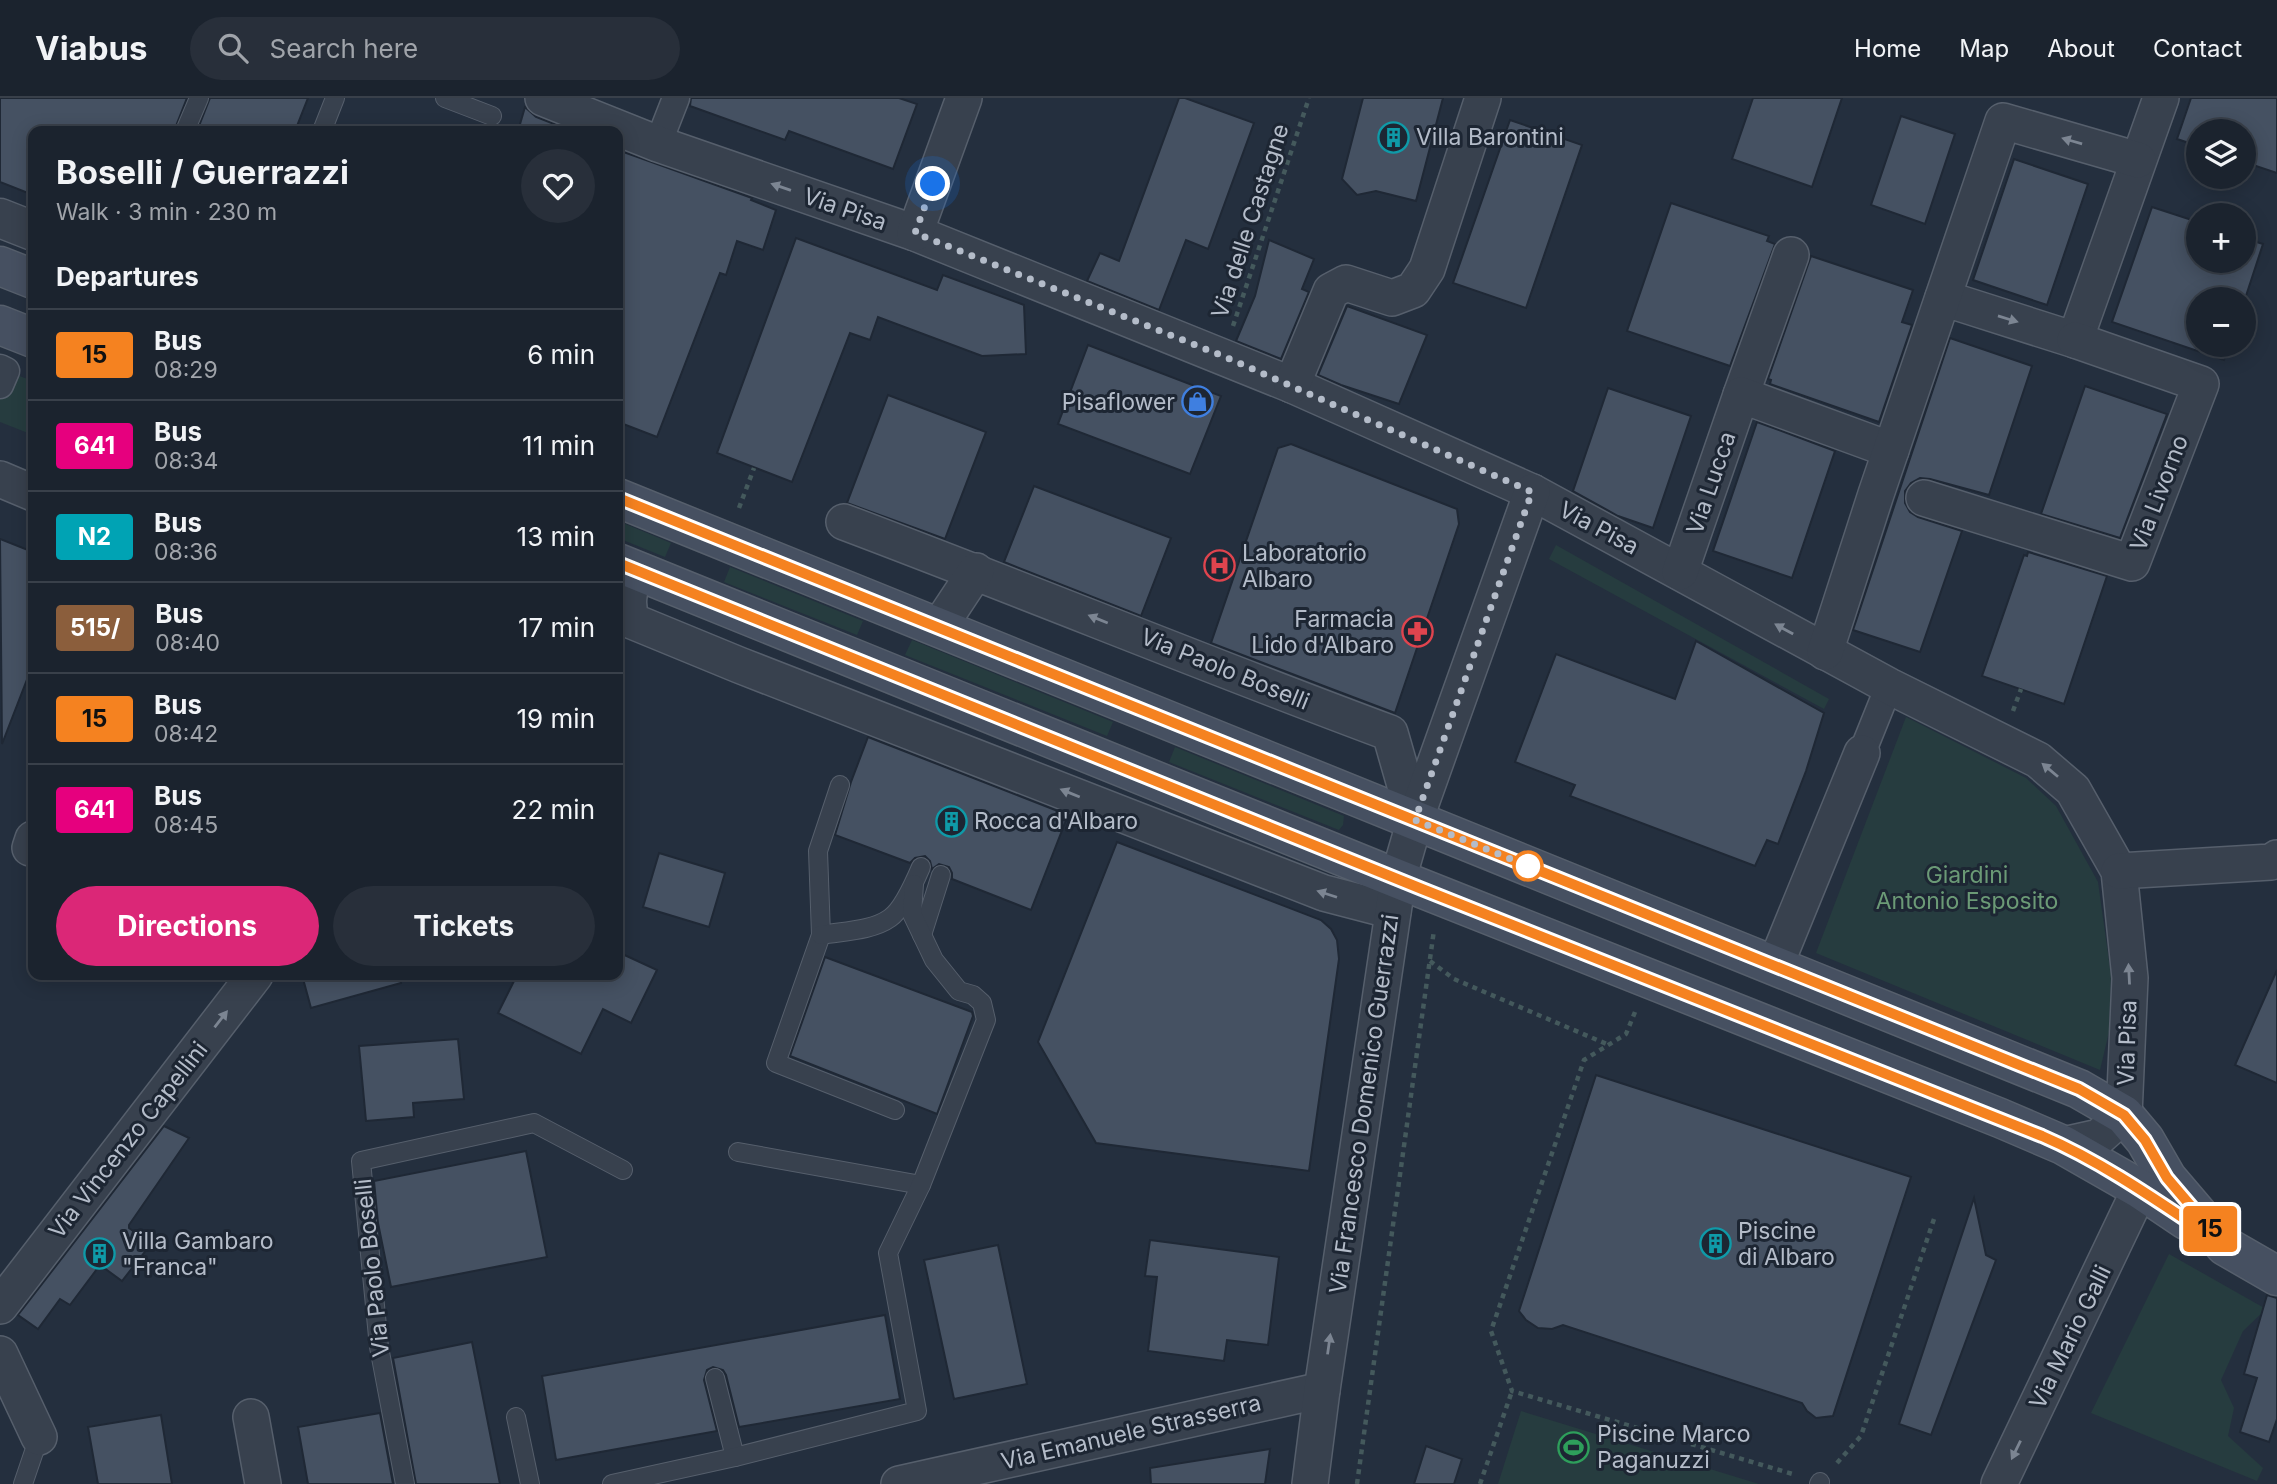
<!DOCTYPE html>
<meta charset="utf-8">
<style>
:root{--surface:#1b232e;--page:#282f3a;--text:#f1f3f6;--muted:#a0a4aa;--line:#39404a;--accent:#db2777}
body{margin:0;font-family:Inter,sans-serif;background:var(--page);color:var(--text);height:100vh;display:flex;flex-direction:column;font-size:26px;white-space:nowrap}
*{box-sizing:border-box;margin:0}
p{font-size:23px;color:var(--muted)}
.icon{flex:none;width:38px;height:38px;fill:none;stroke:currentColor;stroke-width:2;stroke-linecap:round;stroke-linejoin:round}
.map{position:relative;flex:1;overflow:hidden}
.drawer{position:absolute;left:28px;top:28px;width:595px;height:854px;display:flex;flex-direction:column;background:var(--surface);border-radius:14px;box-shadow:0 4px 18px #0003,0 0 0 2px var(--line)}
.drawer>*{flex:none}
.badge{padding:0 14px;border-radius:5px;font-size:24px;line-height:46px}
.controls{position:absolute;left:2186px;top:21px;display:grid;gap:14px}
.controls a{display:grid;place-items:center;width:70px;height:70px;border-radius:50%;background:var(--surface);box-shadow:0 4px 18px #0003,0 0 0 2px var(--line);font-size:35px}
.you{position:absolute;width:35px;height:35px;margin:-18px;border:5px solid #fff;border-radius:50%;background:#1a73e8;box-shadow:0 0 0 10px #1a73e833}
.map>.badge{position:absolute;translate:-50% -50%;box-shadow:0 0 0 4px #fff}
h2{padding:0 28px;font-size:26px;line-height:63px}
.round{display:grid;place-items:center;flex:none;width:74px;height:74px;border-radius:37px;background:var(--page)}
.head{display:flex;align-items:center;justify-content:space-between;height:119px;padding:0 28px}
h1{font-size:33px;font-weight:700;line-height:52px}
.button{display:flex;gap:14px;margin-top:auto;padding:14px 28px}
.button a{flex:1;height:80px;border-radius:42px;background:var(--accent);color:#fff;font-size:28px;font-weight:700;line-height:80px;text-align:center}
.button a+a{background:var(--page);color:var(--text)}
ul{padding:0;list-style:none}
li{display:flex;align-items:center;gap:21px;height:91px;padding:0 28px;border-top:2px solid var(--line)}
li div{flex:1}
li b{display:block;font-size:26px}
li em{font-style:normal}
li .badge{min-width:77px;font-weight:700;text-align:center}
header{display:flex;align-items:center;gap:42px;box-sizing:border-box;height:98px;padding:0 35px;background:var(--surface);border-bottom:2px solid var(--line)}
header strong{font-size:33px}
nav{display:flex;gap:38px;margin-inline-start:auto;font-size:24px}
.search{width:490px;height:63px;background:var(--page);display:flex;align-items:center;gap:18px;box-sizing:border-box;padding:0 24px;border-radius:38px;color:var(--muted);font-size:26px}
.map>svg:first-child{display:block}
.green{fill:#263c3f}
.building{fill:#455162;stroke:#1f2835;stroke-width:2}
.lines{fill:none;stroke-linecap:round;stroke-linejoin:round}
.service-casing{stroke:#565f6c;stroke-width:20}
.pedestrian-casing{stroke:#565f6c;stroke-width:29}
.minor-casing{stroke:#565f6c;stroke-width:38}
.tertiary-casing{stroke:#565f6c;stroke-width:41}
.secondary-casing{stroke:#565f6c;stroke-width:41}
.path{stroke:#44595c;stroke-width:4.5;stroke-dasharray:5 5;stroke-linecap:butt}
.service{stroke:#38414e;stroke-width:18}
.pedestrian{stroke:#38414e;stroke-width:26}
.minor{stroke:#38414e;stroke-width:35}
.tertiary{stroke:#38414e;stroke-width:38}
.secondary{stroke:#465061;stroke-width:38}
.oneway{fill:#7c8592}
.line-casing{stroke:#fff;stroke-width:16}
.line{stroke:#f58220;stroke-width:10}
.walk{stroke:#b4bcc9;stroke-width:7;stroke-dasharray:0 12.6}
.stop-dot{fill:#fff;stroke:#f58220;stroke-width:3.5}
.labels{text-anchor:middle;stroke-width:6;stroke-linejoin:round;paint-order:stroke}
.poi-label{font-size:23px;fill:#b4bcc9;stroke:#1d2633;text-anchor:start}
.street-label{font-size:23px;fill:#b4bcc9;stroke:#1d2633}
.park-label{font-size:23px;fill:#6b9a76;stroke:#1d2633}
</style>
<header>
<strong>Viabus</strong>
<div class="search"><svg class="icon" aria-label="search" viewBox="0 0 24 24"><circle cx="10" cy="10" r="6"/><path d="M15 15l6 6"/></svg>Search here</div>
<nav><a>Home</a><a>Map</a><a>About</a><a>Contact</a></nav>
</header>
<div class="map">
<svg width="2277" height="1386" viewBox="0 0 2277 1386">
<rect width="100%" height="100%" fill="#242f3e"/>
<g class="green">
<path d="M 6,273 L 33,283 L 33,337 L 0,324 L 0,287 Z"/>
<path d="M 618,423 L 671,445 L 665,459 L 618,440 Z"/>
<path d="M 1556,447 L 1829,601 L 1824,611 L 1549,461 Z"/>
<path d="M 730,469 L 863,523 L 857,537 L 724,484 Z"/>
<path d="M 912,542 L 1113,624 L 1107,638 L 905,557 Z"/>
<path d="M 1906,619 L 2026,680 L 2056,708 L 2098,784 L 2111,877 L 2109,934 L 2100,972 L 1816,855 Z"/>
<path d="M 1175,649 L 1344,718 L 1343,727 L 1339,732 L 1169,664 Z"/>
<path d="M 2169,1156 L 2266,1211 L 2243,1233 L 2221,1282 L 2234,1310 L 2228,1338 L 2263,1370 L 2257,1383 L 2091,1315 Z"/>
<path d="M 1521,1313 L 1759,1386 L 1498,1386 Z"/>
</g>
<g class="building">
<path d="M 0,0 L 187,0 L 174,33 L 33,33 L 33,97 L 0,84 Z"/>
<path d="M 210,0 L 308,0 L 295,33 L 197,33 Z"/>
<path d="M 691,0 L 899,0 L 917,6 L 893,71 L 789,33 L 785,42 L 690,8 Z"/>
<path d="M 1179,0 L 1185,0 L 1254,25 L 1208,151 L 1186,142 L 1159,212 L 1087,183 L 1100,155 L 1119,163 Z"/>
<path d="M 1363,0 L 1443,0 L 1416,103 L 1376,93 L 1357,97 L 1342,81 Z"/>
<path d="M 1753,0 L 1842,0 L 1812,89 L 1732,61 Z"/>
<path d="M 2191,0 L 2277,0 L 2277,75 L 2244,64 L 2244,33 L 2198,33 L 2198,48 L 2177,41 Z"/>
<path d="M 525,9 L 536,19 L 572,33 L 518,33 Z"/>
<path d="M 1901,18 L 1955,36 L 1925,126 L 1871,107 Z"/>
<path d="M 1510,22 L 1582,47 L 1526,210 L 1453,185 Z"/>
<path d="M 618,52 L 752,100 L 751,102 L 776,112 L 763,152 L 737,143 L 726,177 L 720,175 L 657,339 L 618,324 Z"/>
<path d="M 2014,61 L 2088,86 L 2047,207 L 1973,182 Z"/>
<path d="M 1671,105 L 1769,138 L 1767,143 L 1775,146 L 1730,268 L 1627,233 Z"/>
<path d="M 2152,109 L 2198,124 L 2198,163 L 2244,163 L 2244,140 L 2263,146 L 2244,204 L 2244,201 L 2198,201 L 2198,247 L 2229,247 L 2224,262 L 2112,224 Z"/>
<path d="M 796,140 L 937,192 L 943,177 L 1024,207 L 1026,256 L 982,258 L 878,219 L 870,242 L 850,235 L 792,384 L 717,355 Z"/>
<path d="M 1269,142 L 1314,161 L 1302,191 L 1309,194 L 1281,261 L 1236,243 L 1255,198 Z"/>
<path d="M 1811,158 L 1913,192 L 1902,224 L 1912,227 L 1879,324 L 1770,286 L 1771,282 L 1768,281 Z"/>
<path d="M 1347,208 L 1427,237 L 1399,306 L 1341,287 L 1318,277 Z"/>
<path d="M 1950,240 L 2032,268 L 1989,397 L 1930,381 L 1920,380 L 1911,385 L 1905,393 L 1905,405 L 1910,414 L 1918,419 L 1962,433 L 1920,554 L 1853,532 Z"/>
<path d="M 1088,247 L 1221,298 L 1190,376 L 1058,326 Z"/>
<path d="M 2085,288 L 2167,316 L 2120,440 L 2041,416 Z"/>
<path d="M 1608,290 L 1691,318 L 1653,430 L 1618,418 L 1573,393 Z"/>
<path d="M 888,297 L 986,334 L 945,441 L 847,405 Z"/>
<path d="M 1757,324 L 1835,353 L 1792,480 L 1713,453 Z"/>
<path d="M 1291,346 L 1457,411 L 1459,426 L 1395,615 L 1211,545 L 1278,350 Z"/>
<path d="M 1034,388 L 1171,440 L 1141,518 L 1004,464 Z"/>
<path d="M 0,441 L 33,454 L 33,566 L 2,646 Z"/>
<path d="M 2028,454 L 2107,478 L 2064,606 L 1982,578 L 2024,457 L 2027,458 Z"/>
<path d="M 1696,543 L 1824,615 L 1806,673 L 1778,746 L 1767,742 L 1755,768 L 1570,698 L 1575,687 L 1515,664 L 1556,556 L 1675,601 Z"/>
<path d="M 868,639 L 1068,717 L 1031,812 L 952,781 L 952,775 L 949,769 L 939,766 L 932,771 L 930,763 L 925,758 L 915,760 L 910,765 L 835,737 L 851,684 Z"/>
<path d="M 1117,744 L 1321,822 L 1331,831 L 1337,842 L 1339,861 L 1309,1073 L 1096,1045 L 1038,944 Z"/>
<path d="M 659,755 L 725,775 L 709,829 L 643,809 Z"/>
<path d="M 618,854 L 657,872 L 631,925 L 603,911 L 581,956 L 498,915 L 517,877 L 618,877 Z"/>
<path d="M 825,859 L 972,914 L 973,918 L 937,1016 L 790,958 Z"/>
<path d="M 2277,872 L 2277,985 L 2235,967 Z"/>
<path d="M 302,877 L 400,877 L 401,885 L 311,910 Z"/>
<path d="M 458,941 L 464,1001 L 413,1005 L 414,1019 L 366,1023 L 359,948 Z"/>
<path d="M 1596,977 L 1911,1079 L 1833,1318 L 1816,1320 L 1807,1313 L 1802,1305 L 1563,1227 L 1552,1231 L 1538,1230 L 1526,1222 L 1519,1213 Z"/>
<path d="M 164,1028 L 189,1040 L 129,1127 L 129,1130 L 151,1146 L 122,1183 L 100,1167 L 70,1207 L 60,1201 L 38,1231 L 18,1217 Z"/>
<path d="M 526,1053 L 547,1159 L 391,1189 L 378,1125 L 374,1083 Z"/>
<path d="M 1974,1100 L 1986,1157 L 1996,1162 L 1931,1337 L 1899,1326 Z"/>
<path d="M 1150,1142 L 1279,1159 L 1268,1247 L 1227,1242 L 1224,1263 L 1148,1253 L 1157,1179 L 1145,1178 Z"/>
<path d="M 998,1147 L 1027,1286 L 954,1301 L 924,1162 Z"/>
<path d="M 2267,1197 L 2277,1200 L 2277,1321 L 2269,1344 L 2240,1334 L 2257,1280 L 2244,1276 Z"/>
<path d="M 885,1217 L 900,1301 L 739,1329 L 726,1277 L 723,1272 L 713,1269 L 707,1272 L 704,1282 L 717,1333 L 556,1362 L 542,1278 Z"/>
<path d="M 472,1244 L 500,1386 L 416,1386 L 393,1260 Z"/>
<path d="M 380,1315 L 393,1386 L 308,1386 L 298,1329 Z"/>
<path d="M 161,1317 L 172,1386 L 98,1386 L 88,1329 Z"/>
<path d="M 1426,1348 L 1462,1361 L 1454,1386 L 1414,1386 Z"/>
<path d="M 1270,1351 L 1265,1386 L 1151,1386 L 1150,1370 Z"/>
</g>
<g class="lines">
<defs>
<g id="service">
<path d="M 445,0 L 492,18"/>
<path d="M 185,33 L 199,0"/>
<path d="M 322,33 L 335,0"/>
<path d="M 840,687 L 818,753 L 821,837 L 776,965 L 895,1012"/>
<path d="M 821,837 C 843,833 872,833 890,820 C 902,812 915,783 921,769"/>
<path d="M 922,837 L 941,777"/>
<path d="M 738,1054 L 921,1087"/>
<path d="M 715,1280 L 735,1359"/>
<path d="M 516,1319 L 530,1386"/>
<path d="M 23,1386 L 39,1339"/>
<path d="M 405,1386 L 379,1249 L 361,1063 L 534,1025 L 623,1072"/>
<path d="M 612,1386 L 735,1359 L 917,1313 L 888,1155 L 921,1087 L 986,922 L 982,905 L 973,897 L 959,893 L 934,862 L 912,816 L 914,786"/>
<path d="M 1819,1386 L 1820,1384"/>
</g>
<g id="pedestrian">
<path d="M 658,46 L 676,0"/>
<path d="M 0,270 L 6,273 L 0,287"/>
<path d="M 1862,655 L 1889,588"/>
</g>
<g id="minor">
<path d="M 543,0 L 658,46 L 915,135 L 1292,287 L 1532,394 L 1889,588 L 2038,662 L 2073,692 L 2119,773 L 2130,880 L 2124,1017 L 2099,1039 L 2063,1047"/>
<path d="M 915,135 L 964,0"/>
<path d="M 1943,200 L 2075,242 L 2161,0"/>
<path d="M 1292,287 L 1331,193 L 1346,185 L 1392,200 L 1413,192 L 1427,171 L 1483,0"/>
<path d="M 1741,297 L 1791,157"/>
<path d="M 0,381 L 33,395"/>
<path d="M 1924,400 L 2132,465 L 2201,286 L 2075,242"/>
<path d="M 844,424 C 1027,493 1207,567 1390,635 L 1415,722"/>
<path d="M 635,473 C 630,491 625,504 632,523 L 739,567 L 1324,795 L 1393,813"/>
<path d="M 1680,474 L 1741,297 L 1891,352"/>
<path d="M 939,529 L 976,473"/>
<path d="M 1825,554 L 1876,396 L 2003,23 L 2138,62"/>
<path d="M 30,750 L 33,741"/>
<path d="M 2119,773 L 2271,764 L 2277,760"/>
<path d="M 1775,868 L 1862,655"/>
<path d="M 0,1208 L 255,877"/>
<path d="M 0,1256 L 39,1339"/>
<path d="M 251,1319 L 263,1386"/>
<path d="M 899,1386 L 1322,1292"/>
<path d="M 1310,1386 L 1322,1292 L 1398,781 L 1415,722 L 1532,394"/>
<path d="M 1999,1386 L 2140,1091"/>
</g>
<path id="tertiary" d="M 0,120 L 33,133"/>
<g id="secondary">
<path d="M 0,168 L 33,181"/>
<path d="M 0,227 L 33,240"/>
<path d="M 618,400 L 2079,991 L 2124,1017 L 2145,1042 L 2167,1080 L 2225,1148 L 2277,1178"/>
<path d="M 618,465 L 1398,781 L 2000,1020 L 2063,1047 L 2140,1091 L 2186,1122"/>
</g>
</defs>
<use href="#service" class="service-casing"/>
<use href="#pedestrian" class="pedestrian-casing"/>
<use href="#minor" class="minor-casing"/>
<use href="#tertiary" class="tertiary-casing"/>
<use href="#secondary" class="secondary-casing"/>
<g class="path">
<path d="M 1233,228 L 1309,0"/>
<path d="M 739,410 L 754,370"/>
<path d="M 2013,613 L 2021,591"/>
<path d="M 1430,863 L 1454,881 L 1609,947"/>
<path d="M 1635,914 L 1626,936 L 1584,962 L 1491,1233 L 1512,1293 L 1796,1377"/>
<path d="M 1837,1365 L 1861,1338 L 1934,1121"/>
<path d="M 1357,1386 L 1434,832"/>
<path d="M 1480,1386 L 1512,1293"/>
</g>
<use href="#service" class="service"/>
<use href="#pedestrian" class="pedestrian"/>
<use href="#minor" class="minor"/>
<use href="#tertiary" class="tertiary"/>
<use href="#secondary" class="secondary"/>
</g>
<defs><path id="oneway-solid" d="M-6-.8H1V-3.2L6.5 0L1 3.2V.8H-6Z" transform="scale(1.75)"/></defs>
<g class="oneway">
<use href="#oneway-solid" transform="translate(2072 43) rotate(-164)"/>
<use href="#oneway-solid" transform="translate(781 89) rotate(-161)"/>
<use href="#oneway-solid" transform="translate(2008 221) rotate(17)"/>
<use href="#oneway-solid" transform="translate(1098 521) rotate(-158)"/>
<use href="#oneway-solid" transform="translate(1784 531) rotate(-151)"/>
<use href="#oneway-solid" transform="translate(2050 672) rotate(-140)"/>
<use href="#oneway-solid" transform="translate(1070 695) rotate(-158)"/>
<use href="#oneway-solid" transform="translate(1327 796) rotate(-162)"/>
<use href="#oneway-solid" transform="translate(2129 876) rotate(-93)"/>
<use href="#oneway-solid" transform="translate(221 921) rotate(-52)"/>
<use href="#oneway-solid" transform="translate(1329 1246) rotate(-82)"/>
<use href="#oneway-solid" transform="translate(2016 1352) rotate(116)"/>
</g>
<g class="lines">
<defs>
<path id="line" d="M 618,400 L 2079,991 L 2124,1017 L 2145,1042 L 2167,1080 L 2225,1148 C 2166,1109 2107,1066 2042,1038 L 1422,791 L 618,465"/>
</defs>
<use href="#line" class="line-casing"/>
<use href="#line" class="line"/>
<path class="walk" d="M 933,86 L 915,135 L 1223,258 L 1532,394 L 1415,722 L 1528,768"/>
</g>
<defs>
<symbol id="building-ring" viewBox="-11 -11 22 22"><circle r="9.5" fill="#1d2633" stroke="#0f9aa8" stroke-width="1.5"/><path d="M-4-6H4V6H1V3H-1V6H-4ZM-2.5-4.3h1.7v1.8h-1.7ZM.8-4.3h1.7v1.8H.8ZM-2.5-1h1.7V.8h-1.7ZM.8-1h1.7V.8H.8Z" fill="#0f9aa8"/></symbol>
<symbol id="shop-ring" viewBox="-11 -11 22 22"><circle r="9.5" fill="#1d2633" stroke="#3f7fe0" stroke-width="1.5"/><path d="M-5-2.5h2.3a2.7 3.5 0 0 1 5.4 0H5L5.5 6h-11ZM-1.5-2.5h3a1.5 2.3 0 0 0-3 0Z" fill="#3f7fe0"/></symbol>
<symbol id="hospital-ring" viewBox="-11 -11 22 22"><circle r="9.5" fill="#1d2633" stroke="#e0444e" stroke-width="1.5"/><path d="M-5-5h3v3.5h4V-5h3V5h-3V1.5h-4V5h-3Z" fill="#e0444e"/></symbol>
<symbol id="pharmacy-ring" viewBox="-11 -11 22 22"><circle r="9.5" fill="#1d2633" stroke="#e0444e" stroke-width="1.5"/><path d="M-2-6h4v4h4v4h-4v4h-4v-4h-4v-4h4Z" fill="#e0444e"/></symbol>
<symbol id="stadium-ring" viewBox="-11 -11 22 22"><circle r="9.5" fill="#1d2633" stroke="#2e9e5b" stroke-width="1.5"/><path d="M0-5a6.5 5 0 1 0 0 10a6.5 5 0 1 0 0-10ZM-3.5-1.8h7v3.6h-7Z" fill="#2e9e5b"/></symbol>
</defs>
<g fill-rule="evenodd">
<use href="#building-ring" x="1376" y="22" width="35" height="35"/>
<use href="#shop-ring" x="1180" y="286" width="35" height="35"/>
<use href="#hospital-ring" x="1202" y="450" width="35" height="35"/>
<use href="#pharmacy-ring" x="1400" y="516" width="35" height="35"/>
<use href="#building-ring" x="934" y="706" width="35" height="35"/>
<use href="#building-ring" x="1698" y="1128" width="35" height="35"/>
<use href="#building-ring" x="82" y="1138" width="35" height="35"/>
<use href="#stadium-ring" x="1556" y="1332" width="35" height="35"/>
</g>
<circle class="stop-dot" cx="1528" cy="768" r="14"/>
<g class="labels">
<g class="poi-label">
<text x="1416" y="47">Villa Barontini</text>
<text x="1175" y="312" text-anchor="end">Pisaflower</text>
<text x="1242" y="463">Laboratorio<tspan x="1242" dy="26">Albaro</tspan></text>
<text x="1394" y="529" text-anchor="end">Farmacia<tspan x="1394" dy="26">Lido d'Albaro</tspan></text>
<text x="974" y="731">Rocca d'Albaro</text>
<text x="1738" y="1141">Piscine<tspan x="1738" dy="26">di Albaro</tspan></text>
<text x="122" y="1151">Villa Gambaro<tspan x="122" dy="26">"Franca"</tspan></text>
<text x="1597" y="1344">Piscine Marco<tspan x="1597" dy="26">Paganuzzi</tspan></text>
</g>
<g class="street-label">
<text transform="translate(845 111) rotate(19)" y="8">Via Pisa</text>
<text transform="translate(1250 123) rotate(-72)" y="8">Via delle Castagne</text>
<text transform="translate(1711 385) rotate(-71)" y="8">Via Lucca</text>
<text transform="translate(2159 395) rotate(-69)" y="8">Via Livorno</text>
<text transform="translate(1599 430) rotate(28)" y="8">Via Pisa</text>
<text transform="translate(1225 571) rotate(22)" y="8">Via Paolo Boselli</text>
<text transform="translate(2127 945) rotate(-88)" y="8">Via Pisa</text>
<text transform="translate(1364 1006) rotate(-82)" y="8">Via Francesco Domenico Guerrazzi</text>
<text transform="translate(128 1042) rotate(-52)" y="8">Via Vincenzo Capellini</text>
<text transform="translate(372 1170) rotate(-96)" y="8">Via Paolo Boselli</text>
<text transform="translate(2070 1239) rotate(-64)" y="8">Via Mario Galli</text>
<text transform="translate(1131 1334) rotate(-13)" y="8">Via Emanuele Strasserra</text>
</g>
<g class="park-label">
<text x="1967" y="785">Giardini<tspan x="1967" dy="26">Antonio Esposito</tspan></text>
</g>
</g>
</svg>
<div class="controls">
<a><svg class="icon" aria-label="layers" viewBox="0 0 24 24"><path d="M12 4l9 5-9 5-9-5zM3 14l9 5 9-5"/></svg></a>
<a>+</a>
<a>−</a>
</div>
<div class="you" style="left:933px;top:86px"></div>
<b class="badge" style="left:2210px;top:1131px;background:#f58220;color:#111">15</b>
<section class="drawer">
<div class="head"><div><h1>Boselli / Guerrazzi</h1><p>Walk · 3 min · 230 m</p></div><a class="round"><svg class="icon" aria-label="heart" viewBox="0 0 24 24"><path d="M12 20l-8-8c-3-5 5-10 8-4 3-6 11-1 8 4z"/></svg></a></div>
<h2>Departures</h2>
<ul>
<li><span class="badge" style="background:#f58220;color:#111">15</span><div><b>Bus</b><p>08:29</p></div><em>6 min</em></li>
<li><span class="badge" style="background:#e6007e;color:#fff">641</span><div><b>Bus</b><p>08:34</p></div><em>11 min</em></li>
<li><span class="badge" style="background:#00a3b4;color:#fff">N2</span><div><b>Bus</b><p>08:36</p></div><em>13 min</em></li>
<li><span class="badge" style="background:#8b5e3c;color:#fff">515/</span><div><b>Bus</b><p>08:40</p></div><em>17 min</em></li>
<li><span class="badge" style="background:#f58220;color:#111">15</span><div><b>Bus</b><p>08:42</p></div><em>19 min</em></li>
<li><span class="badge" style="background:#e6007e;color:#fff">641</span><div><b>Bus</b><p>08:45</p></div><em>22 min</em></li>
</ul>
<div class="button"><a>Directions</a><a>Tickets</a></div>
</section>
</div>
